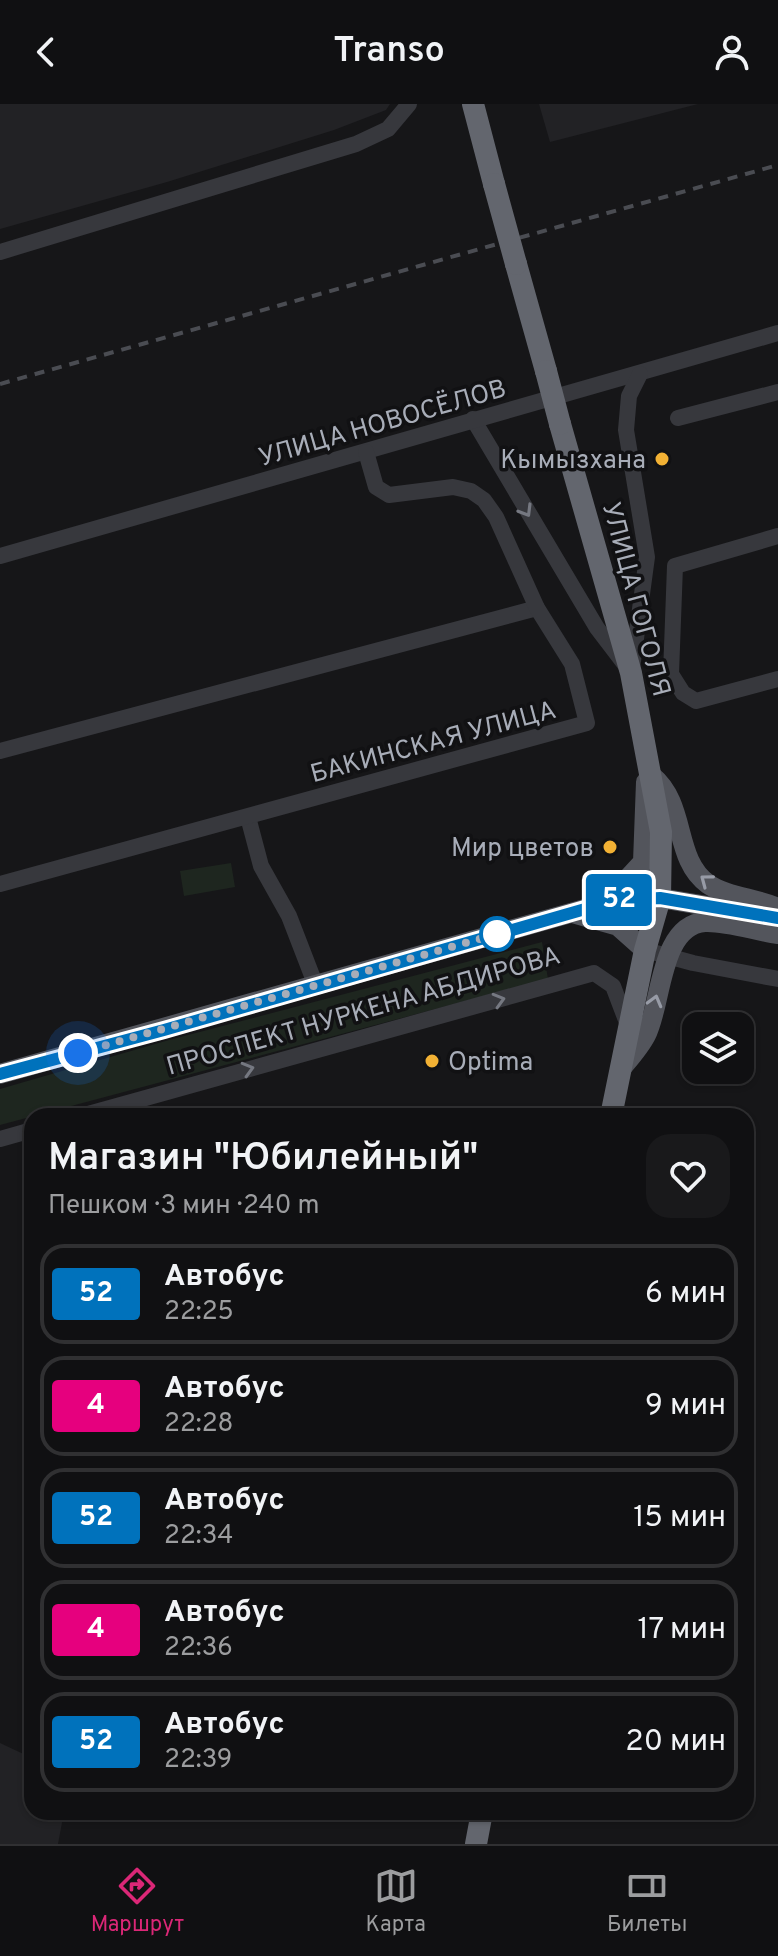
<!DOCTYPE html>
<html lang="ru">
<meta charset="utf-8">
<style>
:root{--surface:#101012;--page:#19191b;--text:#f1f3f6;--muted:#9c9d9f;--line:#303032;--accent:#db2777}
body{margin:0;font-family:Overpass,sans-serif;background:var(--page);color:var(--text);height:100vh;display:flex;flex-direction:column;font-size:30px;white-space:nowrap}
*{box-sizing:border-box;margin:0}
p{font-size:26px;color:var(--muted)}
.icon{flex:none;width:44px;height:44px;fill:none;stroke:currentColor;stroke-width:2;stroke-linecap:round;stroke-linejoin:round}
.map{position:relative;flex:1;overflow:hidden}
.panel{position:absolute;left:24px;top:1004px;width:730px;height:712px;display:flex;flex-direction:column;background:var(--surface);border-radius:24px;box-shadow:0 2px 6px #0004,0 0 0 2px var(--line)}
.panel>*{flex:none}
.badge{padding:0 16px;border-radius:6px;font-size:28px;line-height:52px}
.tools{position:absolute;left:682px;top:908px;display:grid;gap:16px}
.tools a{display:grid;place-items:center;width:72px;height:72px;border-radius:16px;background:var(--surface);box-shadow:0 2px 6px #0004,0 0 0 2px var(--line);font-size:40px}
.you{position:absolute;width:40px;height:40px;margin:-20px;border:6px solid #fff;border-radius:50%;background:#1a73e8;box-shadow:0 0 0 12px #1a73e833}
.map>.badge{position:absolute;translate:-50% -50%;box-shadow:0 0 0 4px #fff}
.round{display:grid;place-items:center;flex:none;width:84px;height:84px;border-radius:24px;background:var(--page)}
.overview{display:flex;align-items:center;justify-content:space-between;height:136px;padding:0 24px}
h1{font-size:38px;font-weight:600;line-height:60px}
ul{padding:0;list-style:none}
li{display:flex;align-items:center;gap:24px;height:100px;margin:0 16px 12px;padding:0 8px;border:4px solid var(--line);border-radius:24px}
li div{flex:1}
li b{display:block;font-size:30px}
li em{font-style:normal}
li .badge{min-width:88px;font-weight:700;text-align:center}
header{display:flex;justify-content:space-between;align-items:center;height:104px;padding:0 24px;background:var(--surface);font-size:36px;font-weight:600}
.dock{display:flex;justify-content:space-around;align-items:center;height:112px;border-top:2px solid var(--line);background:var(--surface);font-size:22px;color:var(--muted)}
.dock a{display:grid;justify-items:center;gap:4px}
.dock .selected{color:var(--accent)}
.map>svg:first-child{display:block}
.built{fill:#222225}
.green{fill:#1e261f}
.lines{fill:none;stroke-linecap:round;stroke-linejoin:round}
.minor{stroke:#37383d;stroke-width:16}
.major{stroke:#53555c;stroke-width:20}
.highway{stroke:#63666e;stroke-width:22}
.rail{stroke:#4a4c52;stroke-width:4;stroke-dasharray:10 8;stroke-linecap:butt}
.highway-bridge{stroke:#63666e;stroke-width:22}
.oneway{stroke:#757881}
.oneway2{stroke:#979ba6}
.line-casing{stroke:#fff;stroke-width:18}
.line{stroke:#0072bc;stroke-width:12}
.walk{stroke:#a8adb8;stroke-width:8;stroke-dasharray:0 14.4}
.poi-dot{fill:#f2b134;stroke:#111113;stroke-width:3}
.stop-dot{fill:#fff;stroke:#0072bc;stroke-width:4}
.labels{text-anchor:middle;stroke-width:7;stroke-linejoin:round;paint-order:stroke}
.street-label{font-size:26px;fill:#a8adb8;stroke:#111113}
.poi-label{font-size:26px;fill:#a8adb8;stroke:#111113;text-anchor:end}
</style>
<header><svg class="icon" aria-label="back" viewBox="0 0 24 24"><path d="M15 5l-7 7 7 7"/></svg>Transo<svg class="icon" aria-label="person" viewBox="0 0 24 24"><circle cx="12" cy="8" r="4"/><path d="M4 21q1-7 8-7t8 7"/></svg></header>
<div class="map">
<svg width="778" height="1740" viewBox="0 0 778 1740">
<rect width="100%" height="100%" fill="#161618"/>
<g class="built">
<path d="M 0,0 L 390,0 L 386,6 L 334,26 L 167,78 L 0,125 Z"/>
<path d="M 539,0 L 698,0 L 550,38 Z"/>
<path d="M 0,1639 L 32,1654 L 32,1708 L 64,1708 L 58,1740 L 0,1740 Z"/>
</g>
<g class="green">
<path d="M 231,759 L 235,783 L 184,792 L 180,767 Z"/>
<path d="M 542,838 L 548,875 L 0,1021 L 0,985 L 169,936 Z"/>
</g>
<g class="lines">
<g class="minor">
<path d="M 0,148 L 356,40 L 388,25 L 409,0"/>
<path d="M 678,314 L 778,288"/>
<path d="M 473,315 L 597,524 L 626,562"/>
<path d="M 778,432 L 675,462 L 671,570 L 683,589 L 696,597 L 778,575"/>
<path d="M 0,452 L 778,229"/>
<path d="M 632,564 L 647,453 L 626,326 L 629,292 L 640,270"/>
<path d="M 0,647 L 537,504"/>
<path d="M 248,713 L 261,762 L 289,812 L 316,882"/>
<path d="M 0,780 L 587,619 L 572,560 L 537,504 L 496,413 L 484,396 L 471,387 L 453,383 L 389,391 L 376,383 L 366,348"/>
<path d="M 645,846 L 693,859 L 778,875"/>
<path d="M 81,1012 L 594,869 L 613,882 L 629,924"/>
<path d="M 0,1035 L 32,1026"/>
</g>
<g class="major">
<path d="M 652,672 C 687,701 673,755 708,780 C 727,793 756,794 778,804"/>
<path d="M 597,794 L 620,783 L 643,758 L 646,678"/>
<path d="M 572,809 L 618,822 L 645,846"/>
<path d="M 620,966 C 629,955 640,943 646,931 C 662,901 659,821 705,818 C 727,817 756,827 778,830"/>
<path d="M 0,970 L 613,797 L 660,794 L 778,814"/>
</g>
<g class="highway">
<path d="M 473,0 L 494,80"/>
<path d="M 516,160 L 546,267"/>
<path d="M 560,320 L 631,569 L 661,728 L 660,794 L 645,846 L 611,1012"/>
<path d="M 476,1740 L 482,1708"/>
</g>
<path class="rail" d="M 0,280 L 778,61"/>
<g class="highway-bridge">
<path d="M 494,80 L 516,160"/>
<path d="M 546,267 L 560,320"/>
</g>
</g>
<defs><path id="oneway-chevron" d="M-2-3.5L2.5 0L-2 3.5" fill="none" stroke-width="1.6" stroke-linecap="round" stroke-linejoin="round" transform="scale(2)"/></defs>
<g class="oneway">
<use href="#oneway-chevron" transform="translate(526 407) rotate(59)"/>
<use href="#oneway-chevron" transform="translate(499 896) rotate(-16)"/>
<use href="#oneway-chevron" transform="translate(248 965) rotate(-16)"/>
</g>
<g class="oneway2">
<use href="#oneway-chevron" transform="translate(706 776) rotate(-143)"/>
<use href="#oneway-chevron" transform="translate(655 897) rotate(-75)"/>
</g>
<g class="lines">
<defs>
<path id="line" d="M 0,970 L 164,926 L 613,797 L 660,794 L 778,814"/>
</defs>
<use href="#line" class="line-casing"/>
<use href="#line" class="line"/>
<path class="walk" d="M 78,949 L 497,830"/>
</g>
<g class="poi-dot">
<circle cx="662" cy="355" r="8"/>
<circle cx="610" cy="743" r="8"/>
<circle cx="432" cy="957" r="8"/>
</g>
<circle class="stop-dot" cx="497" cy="830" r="16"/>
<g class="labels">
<g class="street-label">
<text transform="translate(382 318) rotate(-16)" y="9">УЛИЦА НОВОСЁЛОВ</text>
<text transform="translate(637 495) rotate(75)" y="9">УЛИЦА ГОГОЛЯ</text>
<text transform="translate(433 637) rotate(-15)" y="9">БАКИНСКАЯ УЛИЦА</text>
<text transform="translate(363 906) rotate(-16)" y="9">ПРОСПЕКТ НУРКЕНА АБДИРОВА</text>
</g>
<g class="poi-label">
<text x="646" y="364">Кымызхана</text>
<text x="594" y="752">Мир цветов</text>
<text x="448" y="966" text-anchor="start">Optima</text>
</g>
</g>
</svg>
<div class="tools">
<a><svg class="icon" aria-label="layers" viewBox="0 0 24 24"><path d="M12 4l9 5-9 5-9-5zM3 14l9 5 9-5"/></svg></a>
</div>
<div class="you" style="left:78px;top:949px"></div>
<b class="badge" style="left:619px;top:796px;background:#0072bc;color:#fff">52</b>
<section class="panel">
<div class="overview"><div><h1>Магазин &quot;Юбилейный&quot;</h1><p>Пешком · 3 мин · 240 m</p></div><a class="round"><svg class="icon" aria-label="heart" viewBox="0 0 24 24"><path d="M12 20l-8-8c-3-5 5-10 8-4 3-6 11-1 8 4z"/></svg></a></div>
<ul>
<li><span class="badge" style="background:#0072bc;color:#fff">52</span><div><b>Автобус</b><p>22:25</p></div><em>6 мин</em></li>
<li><span class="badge" style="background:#e6007e;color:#fff">4</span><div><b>Автобус</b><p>22:28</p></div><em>9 мин</em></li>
<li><span class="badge" style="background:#0072bc;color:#fff">52</span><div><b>Автобус</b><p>22:34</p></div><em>15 мин</em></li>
<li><span class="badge" style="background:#e6007e;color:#fff">4</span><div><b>Автобус</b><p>22:36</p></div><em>17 мин</em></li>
<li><span class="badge" style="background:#0072bc;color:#fff">52</span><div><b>Автобус</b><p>22:39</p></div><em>20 мин</em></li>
</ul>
</section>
</div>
<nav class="dock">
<a class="selected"><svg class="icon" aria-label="directions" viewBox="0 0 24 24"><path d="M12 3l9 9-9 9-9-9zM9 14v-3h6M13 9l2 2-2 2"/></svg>Маршрут</a>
<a><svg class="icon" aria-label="map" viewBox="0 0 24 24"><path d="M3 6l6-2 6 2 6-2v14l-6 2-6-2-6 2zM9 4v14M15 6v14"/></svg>Карта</a>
<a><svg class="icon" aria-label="tickets" viewBox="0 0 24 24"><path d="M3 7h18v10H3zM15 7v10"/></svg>Билеты</a>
</nav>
